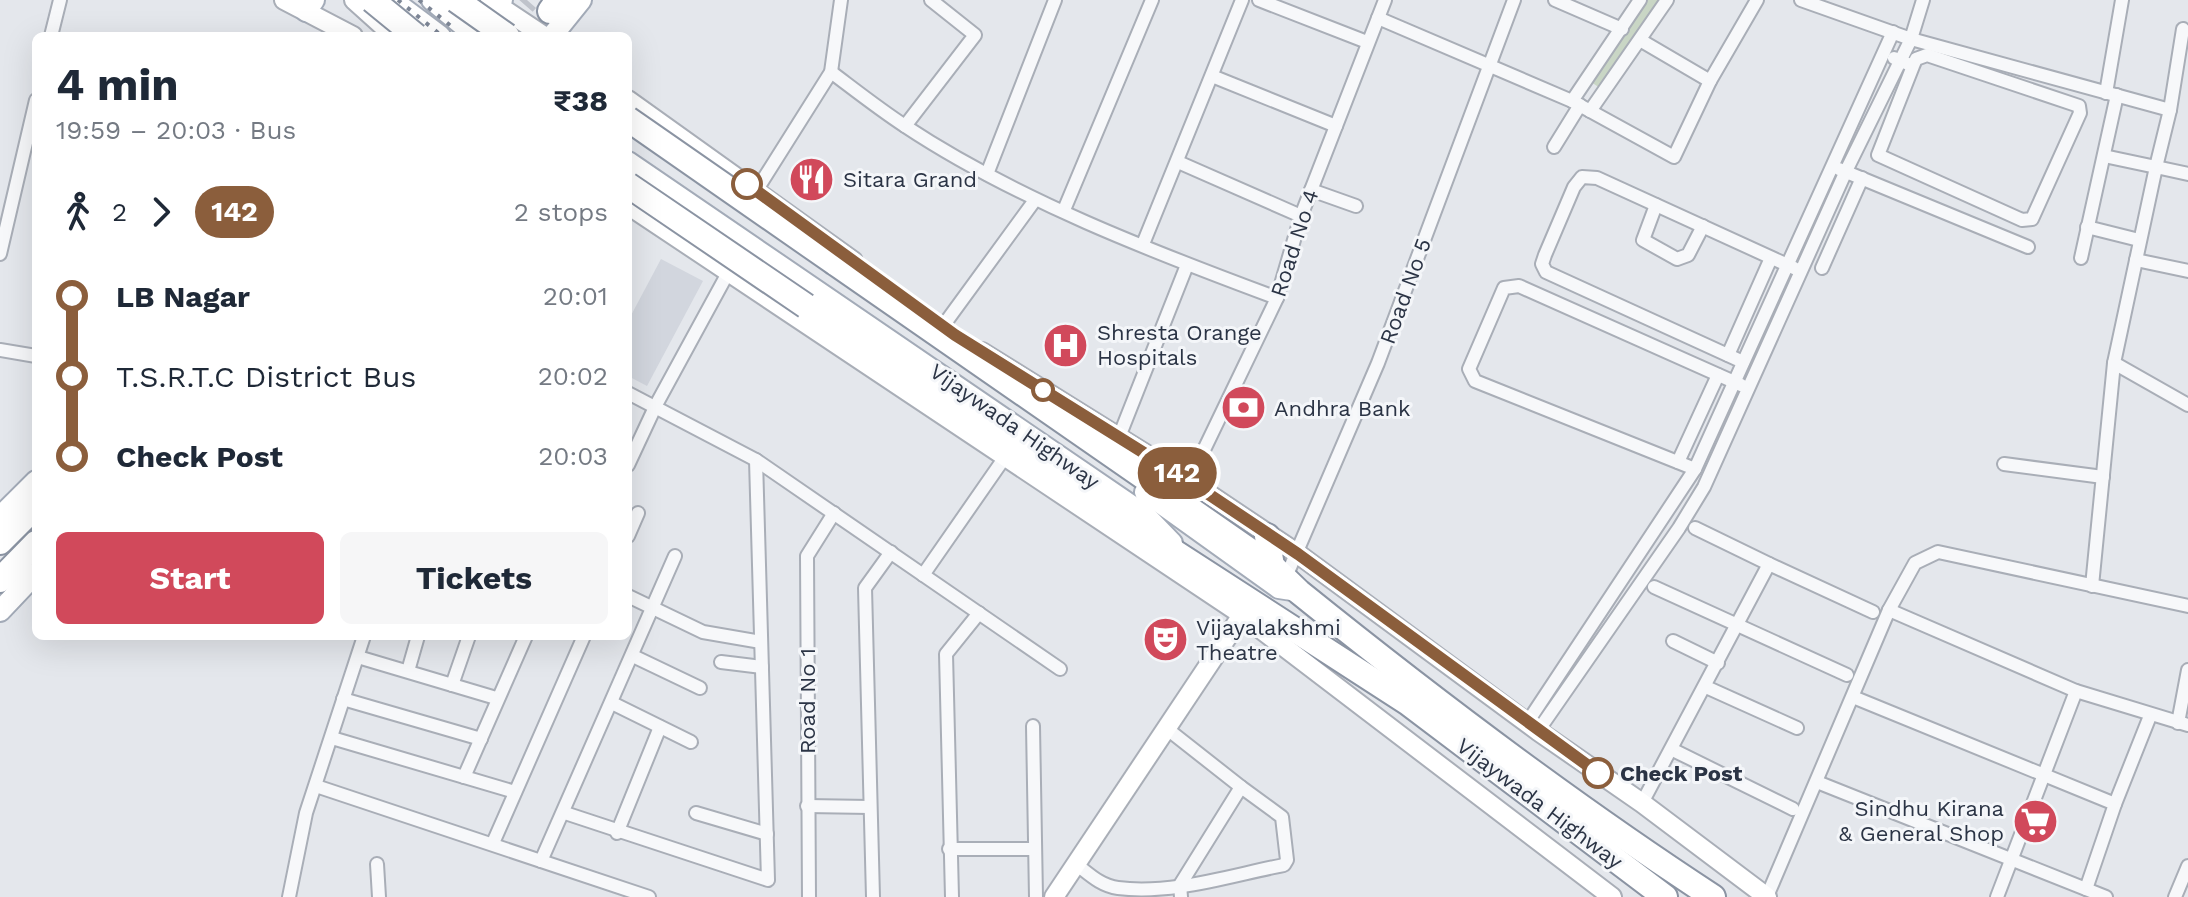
<!DOCTYPE html>
<meta charset="utf-8">
<style>
:root{--surface:#fff;--page:#f6f6f7;--text:#1f2937;--muted:#747a83;--accent:#d1495b}
body{margin:0;font-family:"Work Sans",sans-serif;background:var(--page);color:var(--text);height:100vh;display:flex;flex-direction:column;font-size:30px;white-space:nowrap}
*{box-sizing:border-box;margin:0}
p{font-size:26px;color:var(--muted)}
.icon{flex:none;width:44px;height:44px;fill:none;stroke:currentColor;stroke-width:2;stroke-linecap:round;stroke-linejoin:round}
.map{position:relative;flex:1;overflow:hidden}
.panel{position:absolute;left:32px;top:32px;width:600px;height:608px;display:flex;flex-direction:column;background:var(--surface);border-radius:12px;box-shadow:0 8px 32px #0002}
.panel>*{flex:none}
.badge{padding:0 16px;border-radius:26px;font-size:28px;line-height:52px}
.map>.badge{position:absolute;translate:-50% -50%;box-shadow:0 0 0 4px #fff}
.legs{display:flex;align-items:center;gap:12px;height:88px;padding:0 24px;font-size:26px}
.legs p{margin-inline-start:auto}
.headline{display:flex;align-items:center;justify-content:space-between;height:136px;padding:0 24px}
h1{font-size:44px;font-weight:700;line-height:60px}
.cta{display:flex;gap:16px;margin-top:auto;padding:16px 24px}
.cta a{flex:1;height:92px;border-radius:12px;background:var(--accent);color:#fff;font-size:32px;font-weight:700;line-height:92px;text-align:center}
.cta a+a{background:var(--page);color:var(--text)}
ul{padding:0 24px;list-style:none}
li{display:flex;align-items:center;gap:28px;height:80px;font-size:30px}
li i{display:grid;place-items:center;width:12px;height:100%;margin:0 10px;background:currentColor}
li i::after{content:'';width:20px;height:20px;margin:-10px;border:6px solid;border-radius:50%;background:var(--surface)}
li p{margin-inline-start:auto}
li:first-child i{background:linear-gradient(#0000 50%,currentColor 0)}
li:last-child i{background:linear-gradient(currentColor 50%,#0000 0)}
.map>svg:first-child{display:block}
.built{fill:#d2d6de}
.green{fill:#c9d6c5}
.lines{fill:none;stroke-linecap:round;stroke-linejoin:round}
.highway-tunnel{stroke:#bfc3cb;stroke-width:24;stroke-dasharray:24 12;stroke-linecap:butt}
.street-casing{stroke:#a9aeb7;stroke-width:16}
.secondary-casing{stroke:#a9aeb7;stroke-width:22}
.primary-casing{stroke:#a3abb8;stroke-width:24}
.highway-casing{stroke:#8b94a3;stroke-width:28}
.street{stroke:#f7f8fa;stroke-width:12}
.secondary{stroke:#fff;stroke-width:18}
.primary{stroke:#fff;stroke-width:20}
.highway{stroke:#fff;stroke-width:24}
.rail{stroke:#7d8696;stroke-width:4;stroke-dasharray:4 8;stroke-linecap:butt}
.highway-bridge-casing{stroke:#8b94a3;stroke-width:28;stroke-linecap:butt}
.highway-bridge{stroke:#fff;stroke-width:24}
.line-1-casing{stroke:#fff;stroke-width:18}
.line-1{stroke:#8b5e3c;stroke-width:12}
.stop-1-dot{fill:#fff;stroke:#8b5e3c;stroke-width:4}
.labels{text-anchor:middle;stroke-width:6;stroke-linejoin:round;paint-order:stroke}
.poi-label{font-size:22px;fill:#2b3445;stroke:#f4f6f9;text-anchor:start}
.street-label{font-size:22px;fill:#2b3445;stroke:#f4f6f9}
.stop-label{font-size:22px;font-weight:bold;fill:#2b3445;stroke:#f4f6f9;text-anchor:start}
</style>
<div class="map">
<svg width="2188" height="897" viewBox="0 0 2188 897">
<rect width="100%" height="100%" fill="#e4e7ec"/>
<path class="built" d="M 661,259 L 703,281 L 647,386 L 628,376 L 628,321 Z"/>
<path class="green" d="M 1646,0 L 1659,0 L 1600,88 L 1591,82 Z"/>
<g class="lines">
<path class="highway-tunnel" d="M 500,31 L 527,0"/>
<defs>
<g id="street">
<path d="M 1259,0 L 1367,42"/>
<path d="M 1555,0 L 1622,29"/>
<path d="M 1801,0 L 1911,39 L 2170,110 L 2156,167 L 2104,156"/>
<path d="M 1378,18 L 1572,101 L 1674,157 L 1710,81"/>
<path d="M 51,36 L 60,0"/>
<path d="M 1640,40 L 1710,81 L 1757,0"/>
<path d="M 1894,58 L 1913,66 L 1916,59 L 1927,55 L 2079,106 L 2080,113 L 2032,219 L 2022,220 L 1878,155 L 1913,66"/>
<path d="M 831,72 C 855,90 879,109 905,126 C 1015,199 1153,252 1277,298"/>
<path d="M 1212,76 L 1336,126"/>
<path d="M 2106,93 L 2122,0"/>
<path d="M 1572,101 L 1640,0"/>
<path d="M 2170,110 L 2183,29"/>
<path d="M 1590,111 L 1667,0"/>
<path d="M 905,126 L 975,35 L 931,0"/>
<path d="M 1554,147 L 1580,105"/>
<path d="M 1178,162 L 1301,216"/>
<path d="M 1839,169 L 2028,247"/>
<path d="M 987,174 L 1055,0"/>
<path d="M 2188,174 L 2156,167 L 2114,363 L 2188,405"/>
<path d="M 1311,190 L 1356,206"/>
<path d="M 756,191 L 831,72 L 841,0"/>
<path d="M 1656,205 L 1643,240 L 1677,259 L 1688,255 L 1703,226"/>
<path d="M 1064,210 L 1152,0"/>
<path d="M 2087,227 L 2139,240"/>
<path d="M 1143,244 L 1242,0"/>
<path d="M 0,254 L 36,100"/>
<path d="M 2081,258 L 2117,95"/>
<path d="M 2136,260 L 2188,271"/>
<path d="M 1822,268 L 1862,178"/>
<path d="M 943,326 L 1035,200"/>
<path d="M 0,350 L 36,356"/>
<path d="M 1728,355 L 1771,258"/>
<path d="M 1743,362 L 1546,272 L 1542,264 L 1545,255 L 1574,187 L 1582,177 L 1597,178 L 1794,268"/>
<path d="M 628,393 L 756,460 L 1060,669"/>
<path d="M 1119,437 L 1187,265"/>
<path d="M 1678,462 L 1718,375"/>
<path d="M 2004,464 L 2103,477"/>
<path d="M 628,465 L 656,405 L 729,271"/>
<path d="M 1695,469 L 1475,381 L 1469,369 L 1504,288 L 1519,286 L 1741,385"/>
<path d="M 1189,481 L 1277,298 L 1301,216 L 1385,0"/>
<path d="M 1695,528 L 1769,564"/>
<path d="M 628,536 L 638,513"/>
<path d="M 923,575 L 1005,457"/>
<path d="M 1286,577 L 1378,363 L 1514,0"/>
<path d="M 2092,586 L 2114,363"/>
<path d="M 1654,587 L 1847,675"/>
<path d="M 628,596 L 703,632 L 761,642"/>
<path d="M 1889,610 L 2076,691 L 2188,725"/>
<path d="M 1673,641 L 1718,663"/>
<path d="M 633,656 L 700,688"/>
<path d="M 358,657 L 496,698"/>
<path d="M 721,662 L 762,667"/>
<path d="M 408,671 L 418,636"/>
<path d="M 452,685 L 469,636"/>
<path d="M 1706,687 L 1797,728"/>
<path d="M 1853,697 L 2115,804 L 2086,889"/>
<path d="M 343,699 L 481,739"/>
<path d="M 612,703 L 691,742"/>
<path d="M 1527,723 L 1695,469 L 1893,32"/>
<path d="M 2178,723 L 2188,670"/>
<path d="M 1033,726 L 1036,897"/>
<path d="M 1166,728 L 1241,787 L 1180,885 L 1181,897"/>
<path d="M 1538,731 L 1679,528 L 1704,487 L 1846,171 L 1911,39 L 1923,0"/>
<path d="M 332,738 L 515,792"/>
<path d="M 1673,750 L 1793,809"/>
<path d="M 464,777 L 526,636"/>
<path d="M 1817,782 L 2106,897"/>
<path d="M 316,786 L 649,897"/>
<path d="M 1642,803 L 1769,564 L 1873,612"/>
<path d="M 2115,804 L 2150,716"/>
<path d="M 807,806 L 870,807"/>
<path d="M 565,813 L 768,880 L 756,460"/>
<path d="M 696,813 L 767,834"/>
<path d="M 617,833 L 660,727"/>
<path d="M 493,843 L 584,636"/>
<path d="M 949,849 L 1035,849"/>
<path d="M 541,861 L 675,556"/>
<path d="M 377,864 L 379,897"/>
<path d="M 1076,864 C 1089,874 1101,886 1118,888 C 1172,895 1232,875 1284,865 L 1287,860 L 1282,817 L 1241,787"/>
<path d="M 1768,894 L 1889,610 L 1915,563 L 1938,552 L 2188,606"/>
<path d="M 289,897 L 306,813 L 364,636"/>
<path d="M 809,897 L 807,556 L 834,513"/>
<path d="M 873,897 L 865,588 L 891,552"/>
<path d="M 952,897 L 946,654 L 979,613"/>
<path d="M 1997,897 L 2076,691"/>
<path d="M 2175,897 L 2188,866"/>
</g>
<g id="secondary">
<path d="M 284,0 L 353,36"/>
<path d="M 354,0 L 394,36"/>
<path d="M 490,0 L 544,36"/>
<path d="M 628,100 L 853,261"/>
<path d="M 628,205 L 1241,614 L 1612,897"/>
<path d="M 982,352 L 1189,481 L 1298,554 L 1538,731 L 1642,803 L 1767,897"/>
<path d="M 1054,897 L 1248,606"/>
</g>
<g id="primary">
<path d="M 392,0 L 440,36"/>
<path d="M 432,0 L 476,36"/>
<path d="M 306,11 L 314,0"/>
<path d="M 476,30 L 502,0"/>
<path d="M 552,36 L 581,0"/>
<path d="M 628,162 L 1145,515 L 1172,543"/>
<path d="M 1145,492 L 1279,588 L 1298,591"/>
<path d="M 0,517 L 36,481"/>
<path d="M 0,611 L 36,573"/>
</g>
<g id="highway">
<path d="M 550,11 L 558,0"/>
<path d="M 835,263 L 1272,566 L 1299,592 C 1433,700 1569,803 1713,897"/>
<path d="M 806,306 L 1131,524 L 1408,703 L 1665,897"/>
<path d="M 1267,536 L 1272,566"/>
<path d="M 0,542 L 36,506"/>
<path d="M 0,580 L 36,543"/>
</g>
</defs>
<use href="#street" class="street-casing"/>
<use href="#secondary" class="secondary-casing"/>
<use href="#primary" class="primary-casing"/>
<use href="#highway" class="highway-casing"/>
<use href="#street" class="street"/>
<use href="#secondary" class="secondary"/>
<use href="#primary" class="primary"/>
<use href="#highway" class="highway"/>
<g class="rail">
<path d="M 398,0 L 442,36"/>
<path d="M 419,0 L 451,26"/>
</g>
<defs>
<g id="highway-bridge">
<path d="M 372,0 L 416,36"/>
<path d="M 456,0 L 507,36"/>
<path d="M 628,119 L 835,263"/>
<path d="M 628,185 L 806,306"/>
</g>
</defs>
<use href="#highway-bridge" class="highway-bridge-casing"/>
<use href="#highway-bridge" class="highway-bridge"/>
</g>
<g class="lines">
<defs>
<path id="line-1" d="M 747,184 L 955,335 L 1189,481 L 1298,554 L 1598,773"/>
</defs>
<use href="#line-1" class="line-1-casing"/>
<use href="#line-1" class="line-1"/>
</g>
<defs>
<symbol id="restaurant-disc" viewBox="-11 -11 22 22"><circle r="9.5" fill="#d1495b" stroke="#f4f6f9"/><path d="M-5-6h1v4h1v-4h1v4h1v-4h1v5L-1.5 .5V6h-2V.5L-5-1ZM5-6V6H3V1.5H1.5Q1.5-4 5-6Z" fill="#fff"/></symbol>
<symbol id="hospital-disc" viewBox="-11 -11 22 22"><circle r="9.5" fill="#d1495b" stroke="#f4f6f9"/><path d="M-5-5h3v3.5h4V-5h3V5h-3V1.5h-4V5h-3Z" fill="#fff"/></symbol>
<symbol id="bank-disc" viewBox="-11 -11 22 22"><circle r="9.5" fill="#d1495b" stroke="#f4f6f9"/><path d="M-6-4H6V4H-6ZM0-2.3a2.3 2.3 0 1 0 0 4.6a2.3 2.3 0 1 0 0-4.6Z" fill="#fff"/></symbol>
<symbol id="theatre-disc" viewBox="-11 -11 22 22"><circle r="9.5" fill="#d1495b" stroke="#f4f6f9"/><path d="M-5-5.5Q0-4 5-5.5V0Q5 5 0 6Q-5 5-5 0ZM-3.3-2.5H-1v1.5H-3.3ZM1-2.5H3.3v1.5H1ZM-2.8 1Q0 5.5 2.8 1Z" fill="#fff"/></symbol>
<symbol id="supermarket-disc" viewBox="-11 -11 22 22"><circle r="9.5" fill="#d1495b" stroke="#f4f6f9"/><path d="M-6-5.5h2.5l.6 2H6L4.5 2H-2.5L-4.4-4H-6ZM-1.5 3.2a1.3 1.3 0 1 0 .1 0ZM3 3.2a1.3 1.3 0 1 0 .1 0Z" fill="#fff"/></symbol>
</defs>
<g fill-rule="evenodd">
<use href="#restaurant-disc" x="786" y="154" width="51" height="51"/>
<use href="#hospital-disc" x="1040" y="320" width="51" height="51"/>
<use href="#bank-disc" x="1218" y="382" width="51" height="51"/>
<use href="#theatre-disc" x="1140" y="614" width="51" height="51"/>
<use href="#supermarket-disc" x="2010" y="796" width="51" height="51"/>
</g>
<g class="stop-1-dot">
<circle cx="747" cy="184" r="14"/>
<circle cx="1043" cy="390" r="10"/>
<circle cx="1598" cy="773" r="14"/>
</g>
<g class="labels">
<g class="poi-label">
<text x="843" y="187">Sitara Grand</text>
<text x="1097" y="340">Shresta Orange<tspan x="1097" dy="25">Hospitals</tspan></text>
<text x="1274" y="416">Andhra Bank</text>
<text x="1196" y="635">Vijayalakshmi<tspan x="1196" dy="25">Theatre</tspan></text>
<text x="2004" y="816" text-anchor="end">Sindhu Kirana<tspan x="2004" dy="25">&amp; General Shop</tspan></text>
</g>
<g class="street-label">
<text transform="translate(1294 243) rotate(-72)" y="8">Road No 4</text>
<text transform="translate(1405 291) rotate(-70)" y="8">Road No 5</text>
<text transform="translate(1015 426) rotate(35)" y="8">Vijaywada Highway</text>
<text transform="translate(807 701) rotate(-90)" y="8">Road No 1</text>
<text transform="translate(1540 803) rotate(37)" y="8">Vijaywada Highway</text>
</g>
<g class="stop-label">
<text x="1620" y="781">Check Post</text>
</g>
</g>
</svg>
<b class="badge" style="left:1177px;top:473px;background:#8b5e3c;color:#fff">142</b>
<section class="panel">
<div class="headline"><div><h1>4 min</h1><p>19:59 – 20:03 · Bus</p></div><b>₹38</b></div>
<div class="legs"><svg class="icon" aria-label="walk" viewBox="0 0 24 24"><circle cx="13" cy="4" r="2"/><path d="M13 8l-2 6 4 7M11 14l-3 7M7 12l3-4h3l4 4"/></svg>2<svg class="icon" aria-label="forward" viewBox="0 0 24 24"><path d="M9 5l7 7-7 7"/></svg><b class="badge" style="background:#8b5e3c;color:#fff">142</b><p>2 stops</p></div>
<ul>
<li><i style="color:#8b5e3c"></i><b>LB Nagar</b><p>20:01</p></li>
<li><i style="color:#8b5e3c"></i><span>T.S.R.T.C District Bus</span><p>20:02</p></li>
<li><i style="color:#8b5e3c"></i><b>Check Post</b><p>20:03</p></li>
</ul>
<div class="cta"><a>Start</a><a>Tickets</a></div>
</section>
</div>
